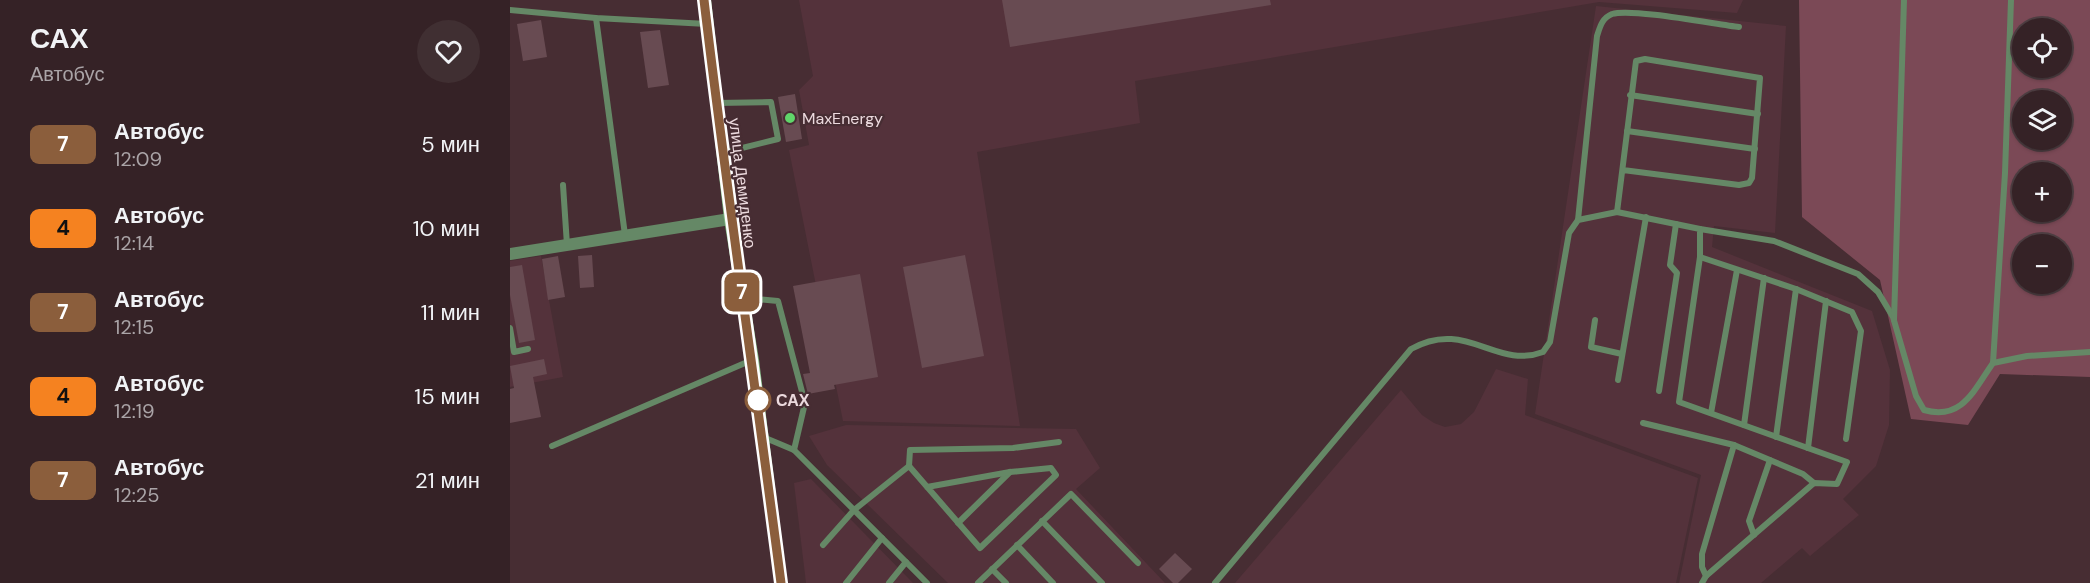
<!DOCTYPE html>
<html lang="ru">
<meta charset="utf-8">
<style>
:root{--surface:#352226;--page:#402f32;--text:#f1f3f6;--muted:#aaa4a7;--line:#4f3f43}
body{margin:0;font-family:"DM Sans",sans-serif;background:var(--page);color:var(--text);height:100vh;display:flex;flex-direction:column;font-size:22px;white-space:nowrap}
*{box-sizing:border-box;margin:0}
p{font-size:20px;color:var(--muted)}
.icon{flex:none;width:33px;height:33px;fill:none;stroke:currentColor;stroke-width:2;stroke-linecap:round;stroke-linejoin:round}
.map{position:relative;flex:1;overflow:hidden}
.side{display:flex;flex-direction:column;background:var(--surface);width:510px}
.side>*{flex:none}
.badge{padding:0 12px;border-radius:9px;font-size:21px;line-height:39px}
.fabs{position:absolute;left:1502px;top:18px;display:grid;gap:12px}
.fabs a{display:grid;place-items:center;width:60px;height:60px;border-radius:50%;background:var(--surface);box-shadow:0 2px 4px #0004,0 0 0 2px var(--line);font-size:30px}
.map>.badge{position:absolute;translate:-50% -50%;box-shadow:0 0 0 3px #fff}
.round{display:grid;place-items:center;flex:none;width:63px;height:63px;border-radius:32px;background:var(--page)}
.head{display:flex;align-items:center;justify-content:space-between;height:102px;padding:0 30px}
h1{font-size:28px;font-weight:700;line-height:45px}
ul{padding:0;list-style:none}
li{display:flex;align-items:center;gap:18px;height:84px;padding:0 30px}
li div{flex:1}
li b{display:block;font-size:22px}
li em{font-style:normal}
li .badge{min-width:66px;font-weight:700;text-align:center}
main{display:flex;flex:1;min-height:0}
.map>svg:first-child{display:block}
.built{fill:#54323b}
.green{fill:#7b4956;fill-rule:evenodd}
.building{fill:#684b52}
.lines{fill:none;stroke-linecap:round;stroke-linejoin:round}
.service{stroke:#658866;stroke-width:6}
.minor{stroke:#658866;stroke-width:12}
.secondary{stroke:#7eb680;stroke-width:12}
.line-casing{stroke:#fff;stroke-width:14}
.line{stroke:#8b5e3c;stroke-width:9}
.poi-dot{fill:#60d56a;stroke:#472d33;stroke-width:2}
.stop-dot{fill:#fff;stroke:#8b5e3c;stroke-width:3}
.labels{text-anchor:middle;stroke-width:4.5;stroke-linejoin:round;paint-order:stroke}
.poi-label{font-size:16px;fill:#ecdade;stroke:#472d33;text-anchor:start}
.street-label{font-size:16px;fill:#ecdade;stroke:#472d33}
.stop-label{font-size:16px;font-weight:bold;fill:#ecdade;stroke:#472d33;text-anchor:start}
</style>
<main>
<section class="side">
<div class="head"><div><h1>САХ</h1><p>Автобус</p></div><a class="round"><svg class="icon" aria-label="heart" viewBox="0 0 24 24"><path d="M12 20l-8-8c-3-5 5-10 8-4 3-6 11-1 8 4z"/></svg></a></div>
<ul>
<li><span class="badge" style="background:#8b5e3c;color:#fff">7</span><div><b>Автобус</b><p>12:09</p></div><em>5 мин</em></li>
<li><span class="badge" style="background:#f58220;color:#111">4</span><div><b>Автобус</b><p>12:14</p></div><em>10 мин</em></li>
<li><span class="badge" style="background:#8b5e3c;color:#fff">7</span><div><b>Автобус</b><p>12:15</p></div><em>11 мин</em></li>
<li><span class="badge" style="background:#f58220;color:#111">4</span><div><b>Автобус</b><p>12:19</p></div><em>15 мин</em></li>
<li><span class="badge" style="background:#8b5e3c;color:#fff">7</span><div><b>Автобус</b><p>12:25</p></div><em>21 мин</em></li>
</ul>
</section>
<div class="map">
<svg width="1580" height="583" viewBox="0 0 1580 583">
<rect width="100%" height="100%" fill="#472d33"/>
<g class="built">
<path d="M 289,0 L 1233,0 L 1227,13 L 1089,2 L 625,81 L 630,123 L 467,152 L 510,426 L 333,421 L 279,150 L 299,145 L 289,90 L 303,76 Z"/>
<path d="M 1086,6 L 1276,26 L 1265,233 L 1204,226 L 1202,247 L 1362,311 L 1380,370 L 1379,425 L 1366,466 L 1333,499 L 1349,515 L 1300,556 L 1292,548 L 1251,583 L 1169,583 L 1191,475 L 1025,414 Z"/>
<path d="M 31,256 L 53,377 L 0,387 L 0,261 Z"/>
<path d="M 986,369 L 1018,379 L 1015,415 L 1188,478 L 1166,583 L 725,583 L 891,390 L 912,415 L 924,423 L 935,427 L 951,424 L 964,412 Z"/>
<path d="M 336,425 L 566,429 L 590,468 L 566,489 L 655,583 L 438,583 L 317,465 L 299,436 Z"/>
<path d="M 301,479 L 403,583 L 296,583 L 284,483 Z"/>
</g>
<path class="green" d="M 1289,0 L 1580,0 L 1580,377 L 1490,374 L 1458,425 L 1401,419 L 1370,280 L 1292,217 ZM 1512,28 L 1551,28 L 1551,68 L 1512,68 ZM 1512,100 L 1551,100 L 1551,140 L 1512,140 ZM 1512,172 L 1551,172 L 1551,212 L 1512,212 ZM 1512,244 L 1551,244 L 1551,284 L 1512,284 Z"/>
<g class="building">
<path d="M 492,0 L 760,0 L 761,5 L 500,47 Z"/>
<path d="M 31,20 L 37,57 L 13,61 L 7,24 Z"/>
<path d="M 150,30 L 159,85 L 138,88 L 130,32 Z"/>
<path d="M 285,94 L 292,139 L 276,142 L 268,97 Z"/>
<path d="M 82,255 L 84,287 L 70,288 L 68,256 Z"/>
<path d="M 455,255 L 474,356 L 412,368 L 393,267 Z"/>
<path d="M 48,256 L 55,297 L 38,300 L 32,259 Z"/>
<path d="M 12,265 L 25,340 L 9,343 L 0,295 L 0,267 Z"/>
<path d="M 350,274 L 368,377 L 324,385 L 325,389 L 298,394 L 293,374 L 300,373 L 283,286 Z"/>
<path d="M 34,359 L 37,374 L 23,377 L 31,417 L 0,423 L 0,389 L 4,388 L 0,366 Z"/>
<path d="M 665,553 L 682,569 L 668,583 L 663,583 L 649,569 Z"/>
</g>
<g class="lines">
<g class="service">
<path d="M 0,10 L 86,18 L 197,24"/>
<path d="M 86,18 L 115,235"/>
<path d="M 1120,95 L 1248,114"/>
<path d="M 206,103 L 261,102 L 268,139 L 212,153"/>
<path d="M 1117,131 L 1245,149"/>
<path d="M 53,185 L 57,245"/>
<path d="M 1107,212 L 1126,61 L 1135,59 L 1250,78 L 1242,178 L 1239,183 L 1229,185 L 1113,170"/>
<path d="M 1068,220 L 1087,36 C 1090,27 1092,18 1102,14 C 1122,8 1204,24 1229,27"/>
<path d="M 1190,229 L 1264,241 L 1348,274 L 1368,292 L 1383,317 L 1406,396 L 1414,410 C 1452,421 1464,390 1483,363 L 1517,356 L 1580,352"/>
<path d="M 1190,257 L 1286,289 L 1342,312 L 1351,331 L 1336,439"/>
<path d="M 234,298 L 268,301 L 295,403 L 284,450"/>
<path d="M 1085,320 L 1081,347 L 1112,354"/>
<path d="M 1384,320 L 1394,0"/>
<path d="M 0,328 L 4,352 L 18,349"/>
<path d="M 1483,363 L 1495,173 L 1501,0"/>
<path d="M 1108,380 L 1136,217"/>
<path d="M 1149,391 L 1167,273 L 1160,265 L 1166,224"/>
<path d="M 1201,413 L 1227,270"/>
<path d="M 1133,423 L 1224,445 L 1293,474 L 1304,483"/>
<path d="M 1234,425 L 1254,278"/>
<path d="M 253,437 L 284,450 L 417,583"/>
<path d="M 1266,437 L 1286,289"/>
<path d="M 42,446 L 242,360"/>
<path d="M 1298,448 L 1316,301"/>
<path d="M 399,466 L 400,450 L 503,448 L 549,442"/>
<path d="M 532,521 L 592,583"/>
<path d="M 448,523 L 500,472"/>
<path d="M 1244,535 L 1239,521 L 1260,460"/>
<path d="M 313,545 L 344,510 L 399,466 L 470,548 L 546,475 L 541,468 L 500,472 L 417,487"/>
<path d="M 507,545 L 543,583"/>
<path d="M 482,569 L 496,583"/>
<path d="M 1196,576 L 1192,567 L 1192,554 L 1224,445"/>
<path d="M 336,583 L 372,538"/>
<path d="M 379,583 L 396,562"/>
<path d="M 468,583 L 561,494 L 628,563"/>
<path d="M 705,583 L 901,349 C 956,318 986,370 1033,352 L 1040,342 L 1059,233 L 1068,220 L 1107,212 L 1190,229 L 1190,257 L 1169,402 L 1337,462 L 1327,484 L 1304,483 L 1196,576 L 1192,583"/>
</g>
<path class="minor" d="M 0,254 L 220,219"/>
<path class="secondary" d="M 195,0 L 220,219 L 243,360 L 271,583"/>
</g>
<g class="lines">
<defs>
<path id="line" d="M 194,0 C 217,195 246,389 271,583"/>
</defs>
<use href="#line" class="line-casing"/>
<use href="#line" class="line"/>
</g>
<circle class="poi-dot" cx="280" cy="118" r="6"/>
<circle class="stop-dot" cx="248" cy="400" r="12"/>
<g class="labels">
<g class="poi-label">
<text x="292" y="124">MaxEnergy</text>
</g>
<g class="street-label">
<text transform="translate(233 183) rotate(83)" y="6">улица Демиденко</text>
</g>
<g class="stop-label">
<text x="266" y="406">САХ</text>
</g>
</g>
</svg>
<div class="fabs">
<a><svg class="icon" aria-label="locate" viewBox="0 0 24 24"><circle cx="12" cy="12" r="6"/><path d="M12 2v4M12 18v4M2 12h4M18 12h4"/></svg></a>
<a><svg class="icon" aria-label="layers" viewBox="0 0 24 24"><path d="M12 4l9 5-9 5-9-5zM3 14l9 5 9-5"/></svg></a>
<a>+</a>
<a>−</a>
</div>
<b class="badge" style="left:232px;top:292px;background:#8b5e3c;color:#fff">7</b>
</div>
</main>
